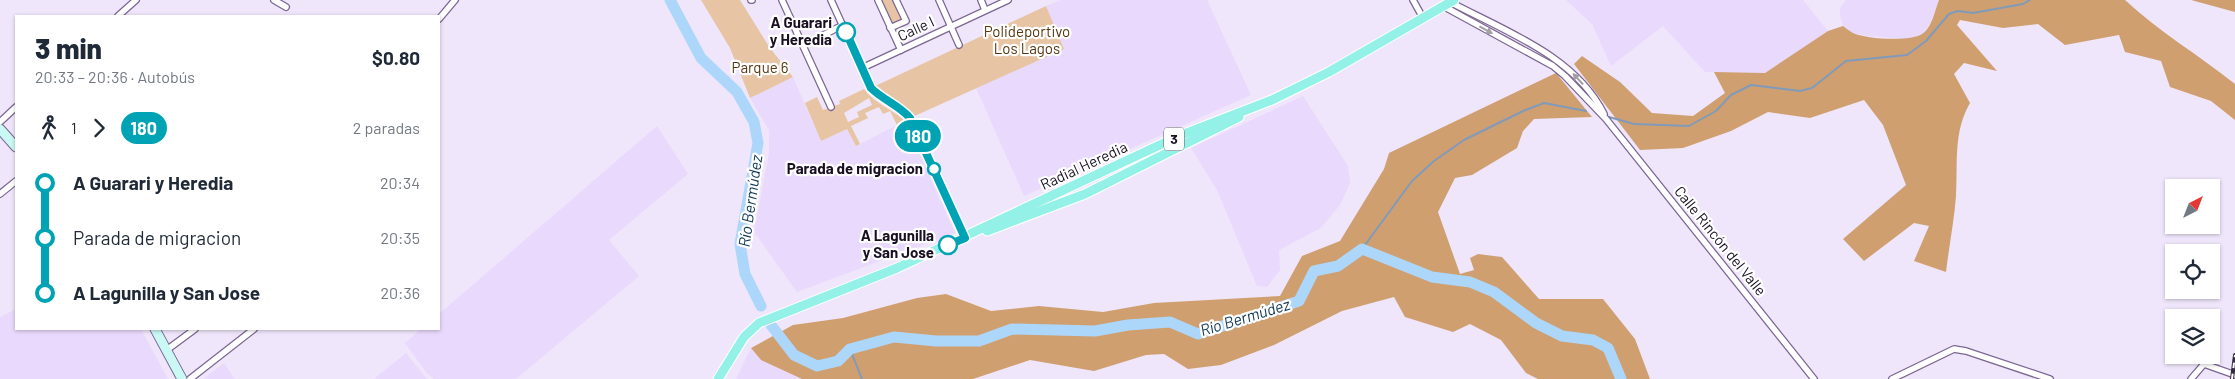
<!DOCTYPE html>
<html lang="es">
<meta charset="utf-8">
<style>
:root{--surface:#fff;--page:#f6f6f7;--text:#1f2937;--muted:#747a83}
body{margin:0;font-family:Barlow,sans-serif;background:var(--page);color:var(--text);height:100vh;display:flex;flex-direction:column;font-size:19px;white-space:nowrap}
*{box-sizing:border-box;margin:0}
p{font-size:16px;color:var(--muted)}
.icon{flex:none;width:28px;height:28px;fill:none;stroke:currentColor;stroke-width:2;stroke-linecap:round;stroke-linejoin:round}
.map{position:relative;flex:1;overflow:hidden}
.details{position:absolute;left:15px;top:15px;width:425px;height:315px;display:flex;flex-direction:column;background:var(--surface);border-radius:0px;box-shadow:0 1px 4px #0004}
.details>*{flex:none}
.badge{padding:0 10px;border-radius:16px;font-size:18px;line-height:32px}
.needle{width:32px;rotate:42deg}
.fabs{position:absolute;left:2165px;top:179px;display:grid;gap:10px}
.fabs a{display:grid;place-items:center;width:55px;height:55px;border-radius:0px;background:var(--surface);box-shadow:0 1px 4px #0004;font-size:25px}
.map>.badge{position:absolute;translate:-50% -50%;box-shadow:0 0 0 2px #fff}
.legs{display:flex;align-items:center;gap:8px;height:55px;padding:0 20px;font-size:16px}
.legs p{margin-inline-start:auto}
.summary{display:flex;align-items:center;justify-content:space-between;height:85px;padding:0 20px}
h1{font-size:28px;font-weight:800;line-height:38px}
ul{padding:0 20px;list-style:none}
li{display:flex;align-items:center;gap:18px;height:55px;font-size:19px}
li i{display:grid;place-items:center;width:8px;height:100%;margin:0 6px;background:currentColor}
li i::after{content:'';width:12px;height:12px;margin:-6px;border:4px solid;border-radius:50%;background:var(--surface)}
li p{margin-inline-start:auto}
li:first-child i{background:linear-gradient(#0000 50%,currentColor 0)}
li:last-child i{background:linear-gradient(currentColor 50%,#0000 0)}
.map>svg:first-child{display:block}
.built{fill:#e9d9fc}
.green{fill:#e7c4a3;fill-rule:evenodd}
.forest{fill:#cf9f70}
.lines{fill:none;stroke-linecap:round;stroke-linejoin:round}
.stream{stroke:#809bba;stroke-width:2}
.river{stroke:#add6fb;stroke-width:11}
.minor-casing{stroke:#7b6693;stroke-width:8}
.secondary-casing{stroke:#7b6693;stroke-width:11}
.primary-casing{stroke:#fff;stroke-width:11}
.minor{stroke:#fff;stroke-width:5.5}
.secondary{stroke:#caf8f4;stroke-width:9}
.primary{stroke:#94f1e8;stroke-width:9}
.rail-casing{stroke:#332b3e;stroke-width:4}
.rail{stroke:#fff;stroke-width:2;stroke-dasharray:5.5;stroke-linecap:butt}
.oneway{fill:#a39fa7}
.line-1-casing{stroke:#fff;stroke-width:11}
.line-1{stroke:#00a3b4;stroke-width:8}
.stop-1-dot{fill:#fff;stroke:#00a3b4;stroke-width:2.5}
.labels{text-anchor:middle;stroke-width:4.5;stroke-linejoin:round;paint-order:stroke}
.shield{fill:#fff;stroke:#5d5864;stroke-width:1}
.shield-label{font-size:14px;font-weight:bold;fill:#181022}
.stop-label{font-size:15px;font-weight:bold;fill:#181022;stroke:#fff;text-anchor:end}
.street-label{font-size:15px;fill:#181022;stroke:#fff}
.park-label{font-size:15px;fill:#563610;stroke:#fff}
.water-label{font-size:16px;font-style:italic;fill:#0f3654;stroke:#fff}
</style>
<div class="map">
<svg width="2235" height="379" viewBox="0 0 2235 379">
<rect width="100%" height="100%" fill="#efe6fb"/>
<g class="built">
<path d="M 1061,0 L 1207,0 L 1251,95 L 1024,196 L 976,88 L 1064,49 L 1046,6 Z"/>
<path d="M 1566,0 L 1803,0 L 1828,31 L 1765,73 L 1705,72 L 1663,26 L 1611,66 L 1592,24 Z"/>
<path d="M 1846,0 L 1939,0 L 1931,22 L 1923,34 L 1910,39 L 1869,36 L 1853,33 L 1843,26 L 1840,15 L 1840,8 Z"/>
<path d="M 793,77 L 821,141 L 847,129 L 856,146 L 905,121 L 955,233 L 797,292 L 754,232 L 769,153 L 769,130 L 750,98 Z"/>
<path d="M 1303,96 L 1348,166 L 1350,183 L 1340,205 L 1321,228 L 1279,250 L 1280,270 L 1267,287 L 1257,286 L 1217,190 L 1191,148 Z"/>
<path d="M 657,126 L 688,174 L 609,240 L 639,276 L 516,379 L 434,379 L 426,372 L 405,343 L 421,329 L 439,329 L 439,314 Z"/>
<path d="M 16,309 L 16,329 L 141,329 L 168,379 L 0,379 L 0,317 Z"/>
<path d="M 751,348 L 761,360 L 802,379 L 736,379 Z"/>
<path d="M 406,353 L 427,379 L 374,379 Z"/>
<path d="M 224,363 L 235,379 L 203,379 L 215,370 Z"/>
</g>
<g class="green">
<path d="M 701,0 L 740,0 L 770,48 L 793,77 L 750,98 L 730,48 Z"/>
<path d="M 882,0 L 894,0 L 903,19 L 892,23 Z"/>
<path d="M 1046,6 L 1064,49 L 910,118 L 871,88 Z"/>
<path d="M 864,89 C 875,104 892,109 905,121 L 897,125 L 890,111 L 883,114 L 879,107 L 865,113 L 868,118 L 851,126 L 860,144 L 856,146 L 847,129 L 821,141 L 805,103 L 817,97 L 823,110 L 840,104 L 839,101 ZM 869,98 L 872,105 L 857,112 L 859,117 L 848,122 L 844,113 Z"/>
</g>
<g class="forest">
<path d="M 1939,0 L 2125,0 C 2159,32 2199,55 2235,84 L 2235,120 L 2211,101 L 2170,87 L 2161,61 L 2125,52 L 2119,35 L 2065,45 L 2038,24 L 2003,28 L 1960,20 L 1957,25 L 1997,71 L 1964,63 L 1954,74 L 1970,103 C 1953,132 1958,163 1956,196 C 1954,221 1949,247 1946,272 L 1914,261 L 1929,226 L 1914,223 L 1864,261 L 1843,239 L 1906,185 L 1883,125 L 1864,100 L 1810,118 L 1768,112 L 1731,131 L 1683,148 L 1640,150 L 1574,64 L 1582,56 L 1620,82 L 1652,113 L 1693,116 L 1725,93 L 1714,72 L 1765,73 L 1828,31 L 1843,26 C 1846,28 1849,31 1853,33 C 1865,39 1910,42 1922,34 C 1932,28 1935,10 1939,0 Z"/>
<path d="M 2191,0 L 2235,0 L 2235,12 Z"/>
<path d="M 1556,73 L 1592,117 L 1534,119 L 1523,131 L 1517,148 L 1472,175 L 1455,178 L 1438,212 L 1460,274 L 1474,270 L 1470,258 L 1478,254 L 1502,257 L 1539,299 L 1603,299 L 1635,339 L 1650,379 L 1538,379 L 1526,373 L 1501,340 L 1470,324 L 1453,332 L 1405,317 L 1394,297 L 1342,311 L 1274,345 L 1221,365 L 1188,369 L 1164,354 L 1146,355 L 1094,371 L 1030,360 L 973,379 L 802,379 L 761,360 L 751,348 L 793,325 L 843,318 L 917,298 L 946,294 L 991,311 L 1039,306 L 1103,312 L 1154,303 L 1280,296 L 1302,256 L 1340,241 L 1384,169 L 1389,153 Z"/>
</g>
<g class="lines">
<g class="stream">
<path d="M 1609,117 L 1634,124 L 1689,126 L 1716,111 L 1731,95 L 1751,85 L 1800,91 L 1812,88 L 1846,61 L 1907,55 L 1926,41 L 1949,14 L 1958,11 L 1973,13 L 2023,4 L 2030,0"/>
<path d="M 1362,249 L 1412,181 L 1434,161 L 1464,140 L 1523,111 L 1544,103 L 1586,111"/>
<path d="M 850,349 L 862,379"/>
</g>
<g class="river">
<path d="M 670,0 L 701,58 L 737,92 L 754,122 L 758,143 L 740,244 L 745,274 L 761,306"/>
<path d="M 771,325 L 794,355 L 817,366 L 838,361 L 850,349 L 894,337 L 936,341 L 979,341 L 1012,329 L 1095,331 L 1128,325 L 1170,322 L 1198,334 L 1299,301 L 1314,271 L 1338,266 L 1362,249 L 1432,277 L 1470,282 L 1494,292 L 1536,323 L 1562,336 L 1593,340 L 1608,348 L 1621,379"/>
</g>
<defs>
<g id="minor">
<path d="M 274,0 L 286,7"/>
<path d="M 751,0 L 752,0"/>
<path d="M 782,0 L 831,107"/>
<path d="M 831,0 L 871,88 C 883,100 899,105 910,118 L 965,237"/>
<path d="M 878,0 L 901,50"/>
<path d="M 939,0 L 959,45"/>
<path d="M 981,0 L 985,10"/>
<path d="M 1413,0 L 1423,18"/>
<path d="M 1450,2 C 1505,31 1575,56 1604,114"/>
<path d="M 1443,6 L 1553,66 L 1565,76 L 1606,119 L 1814,379"/>
<path d="M 118,16 L 136,0"/>
<path d="M 439,19 L 455,0"/>
<path d="M 890,28 L 906,21 L 896,0"/>
<path d="M 804,45 L 843,25"/>
<path d="M 862,68 L 1008,0"/>
<path d="M 0,122 L 16,107"/>
<path d="M 0,194 L 16,181"/>
<path d="M 168,349 L 195,329"/>
<path d="M 190,379 L 254,329"/>
<path d="M 1892,379 L 1954,349 L 1966,351 L 2050,379"/>
<path d="M 2191,379 L 2204,364 L 2235,375"/>
</g>
<g id="secondary">
<path d="M 0,129 L 16,147"/>
<path d="M 155,329 L 182,379"/>
</g>
<g id="primary">
<path d="M 987,231 L 1085,194 L 1239,117"/>
<path d="M 718,379 L 744,337 L 759,323 L 897,268 L 1179,136 L 1272,100 L 1329,72 L 1454,0"/>
</g>
</defs>
<use href="#minor" class="minor-casing"/>
<use href="#secondary" class="secondary-casing"/>
<use href="#primary" class="primary-casing"/>
<use href="#minor" class="minor"/>
<use href="#secondary" class="secondary"/>
<use href="#primary" class="primary"/>
<defs>
<path id="rail" d="M 2232,379 L 2235,355"/>
</defs>
<use href="#rail" class="rail-casing"/>
<use href="#rail" class="rail"/>
</g>
<defs><path id="oneway-solid" d="M-6-.8H1V-3.2L6.5 0L1 3.2V.8H-6Z" transform="scale(1.25)"/></defs>
<g class="oneway">
<use href="#oneway-solid" transform="translate(1486 30) rotate(29)"/>
<use href="#oneway-solid" transform="translate(1578 79) rotate(-133)"/>
</g>
<g class="lines">
<defs>
<path id="line-1" d="M 846,32 L 871,88 C 883,100 899,105 910,118 L 965,238 L 948,245"/>
</defs>
<use href="#line-1" class="line-1-casing"/>
<use href="#line-1" class="line-1"/>
</g>
<g class="stop-1-dot">
<circle cx="846" cy="32" r="9"/>
<circle cx="934" cy="169" r="6"/>
<circle cx="948" cy="245" r="9"/>
</g>
<g class="labels">
<rect class="shield" x="1164" y="127.5" width="20" height="23" rx="4"/>
<g class="shield-label">
<text x="1174" y="144">3</text>
</g>
<g class="stop-label">
<text x="832" y="28">A Guarari<tspan x="832" dy="17">y Heredia</tspan></text>
<text x="923" y="174">Parada de migracion</text>
<text x="934" y="241">A Lagunilla<tspan x="934" dy="17">y San Jose</tspan></text>
</g>
<g class="street-label">
<text transform="translate(916 29) rotate(-25)" y="5">Calle I</text>
<text transform="translate(1084 166) rotate(-25)" y="5">Radial Heredia</text>
<text transform="translate(1720 241) rotate(51)" y="5">Calle Rincón del Valle</text>
</g>
<g class="park-label">
<text x="1027" y="37">Polideportivo<tspan x="1027" dy="17">Los Lagos</tspan></text>
<text x="760" y="73">Parque 6</text>
</g>
<g class="water-label">
<text transform="translate(750 201) rotate(-82)" y="6">Río Bermúdez</text>
<text transform="translate(1245 317) rotate(-17)" y="6">Río Bermúdez</text>
</g>
</g>
</svg>
<div class="fabs">
<a><svg class="needle" viewBox="-14 -14 28 28"><path d="M0-13l5 13h-10z" fill="#e53935"/><path d="M0 13l5-13h-10z" fill="#747a83"/></svg></a>
<a><svg class="icon" aria-label="locate" viewBox="0 0 24 24"><circle cx="12" cy="12" r="6"/><path d="M12 2v4M12 18v4M2 12h4M18 12h4"/></svg></a>
<a><svg class="icon" aria-label="layers" viewBox="0 0 24 24"><path d="M12 4l9 5-9 5-9-5zM3 14l9 5 9-5"/></svg></a>
</div>
<b class="badge" style="left:918px;top:136px;background:#00a3b4;color:#fff">180</b>
<section class="details">
<div class="summary"><div><h1>3 min</h1><p>20:33 – 20:36 · Autobús</p></div><b>$0.80</b></div>
<div class="legs"><svg class="icon" aria-label="walk" viewBox="0 0 24 24"><circle cx="13" cy="4" r="2"/><path d="M13 8l-2 6 4 7M11 14l-3 7M7 12l3-4h3l4 4"/></svg>1<svg class="icon" aria-label="forward" viewBox="0 0 24 24"><path d="M9 5l7 7-7 7"/></svg><b class="badge" style="background:#00a3b4;color:#fff">180</b><p>2 paradas</p></div>
<ul>
<li><i style="color:#00a3b4"></i><b>A Guarari y Heredia</b><p>20:34</p></li>
<li><i style="color:#00a3b4"></i><span>Parada de migracion</span><p>20:35</p></li>
<li><i style="color:#00a3b4"></i><b>A Lagunilla y San Jose</b><p>20:36</p></li>
</ul>
</section>
</div>
